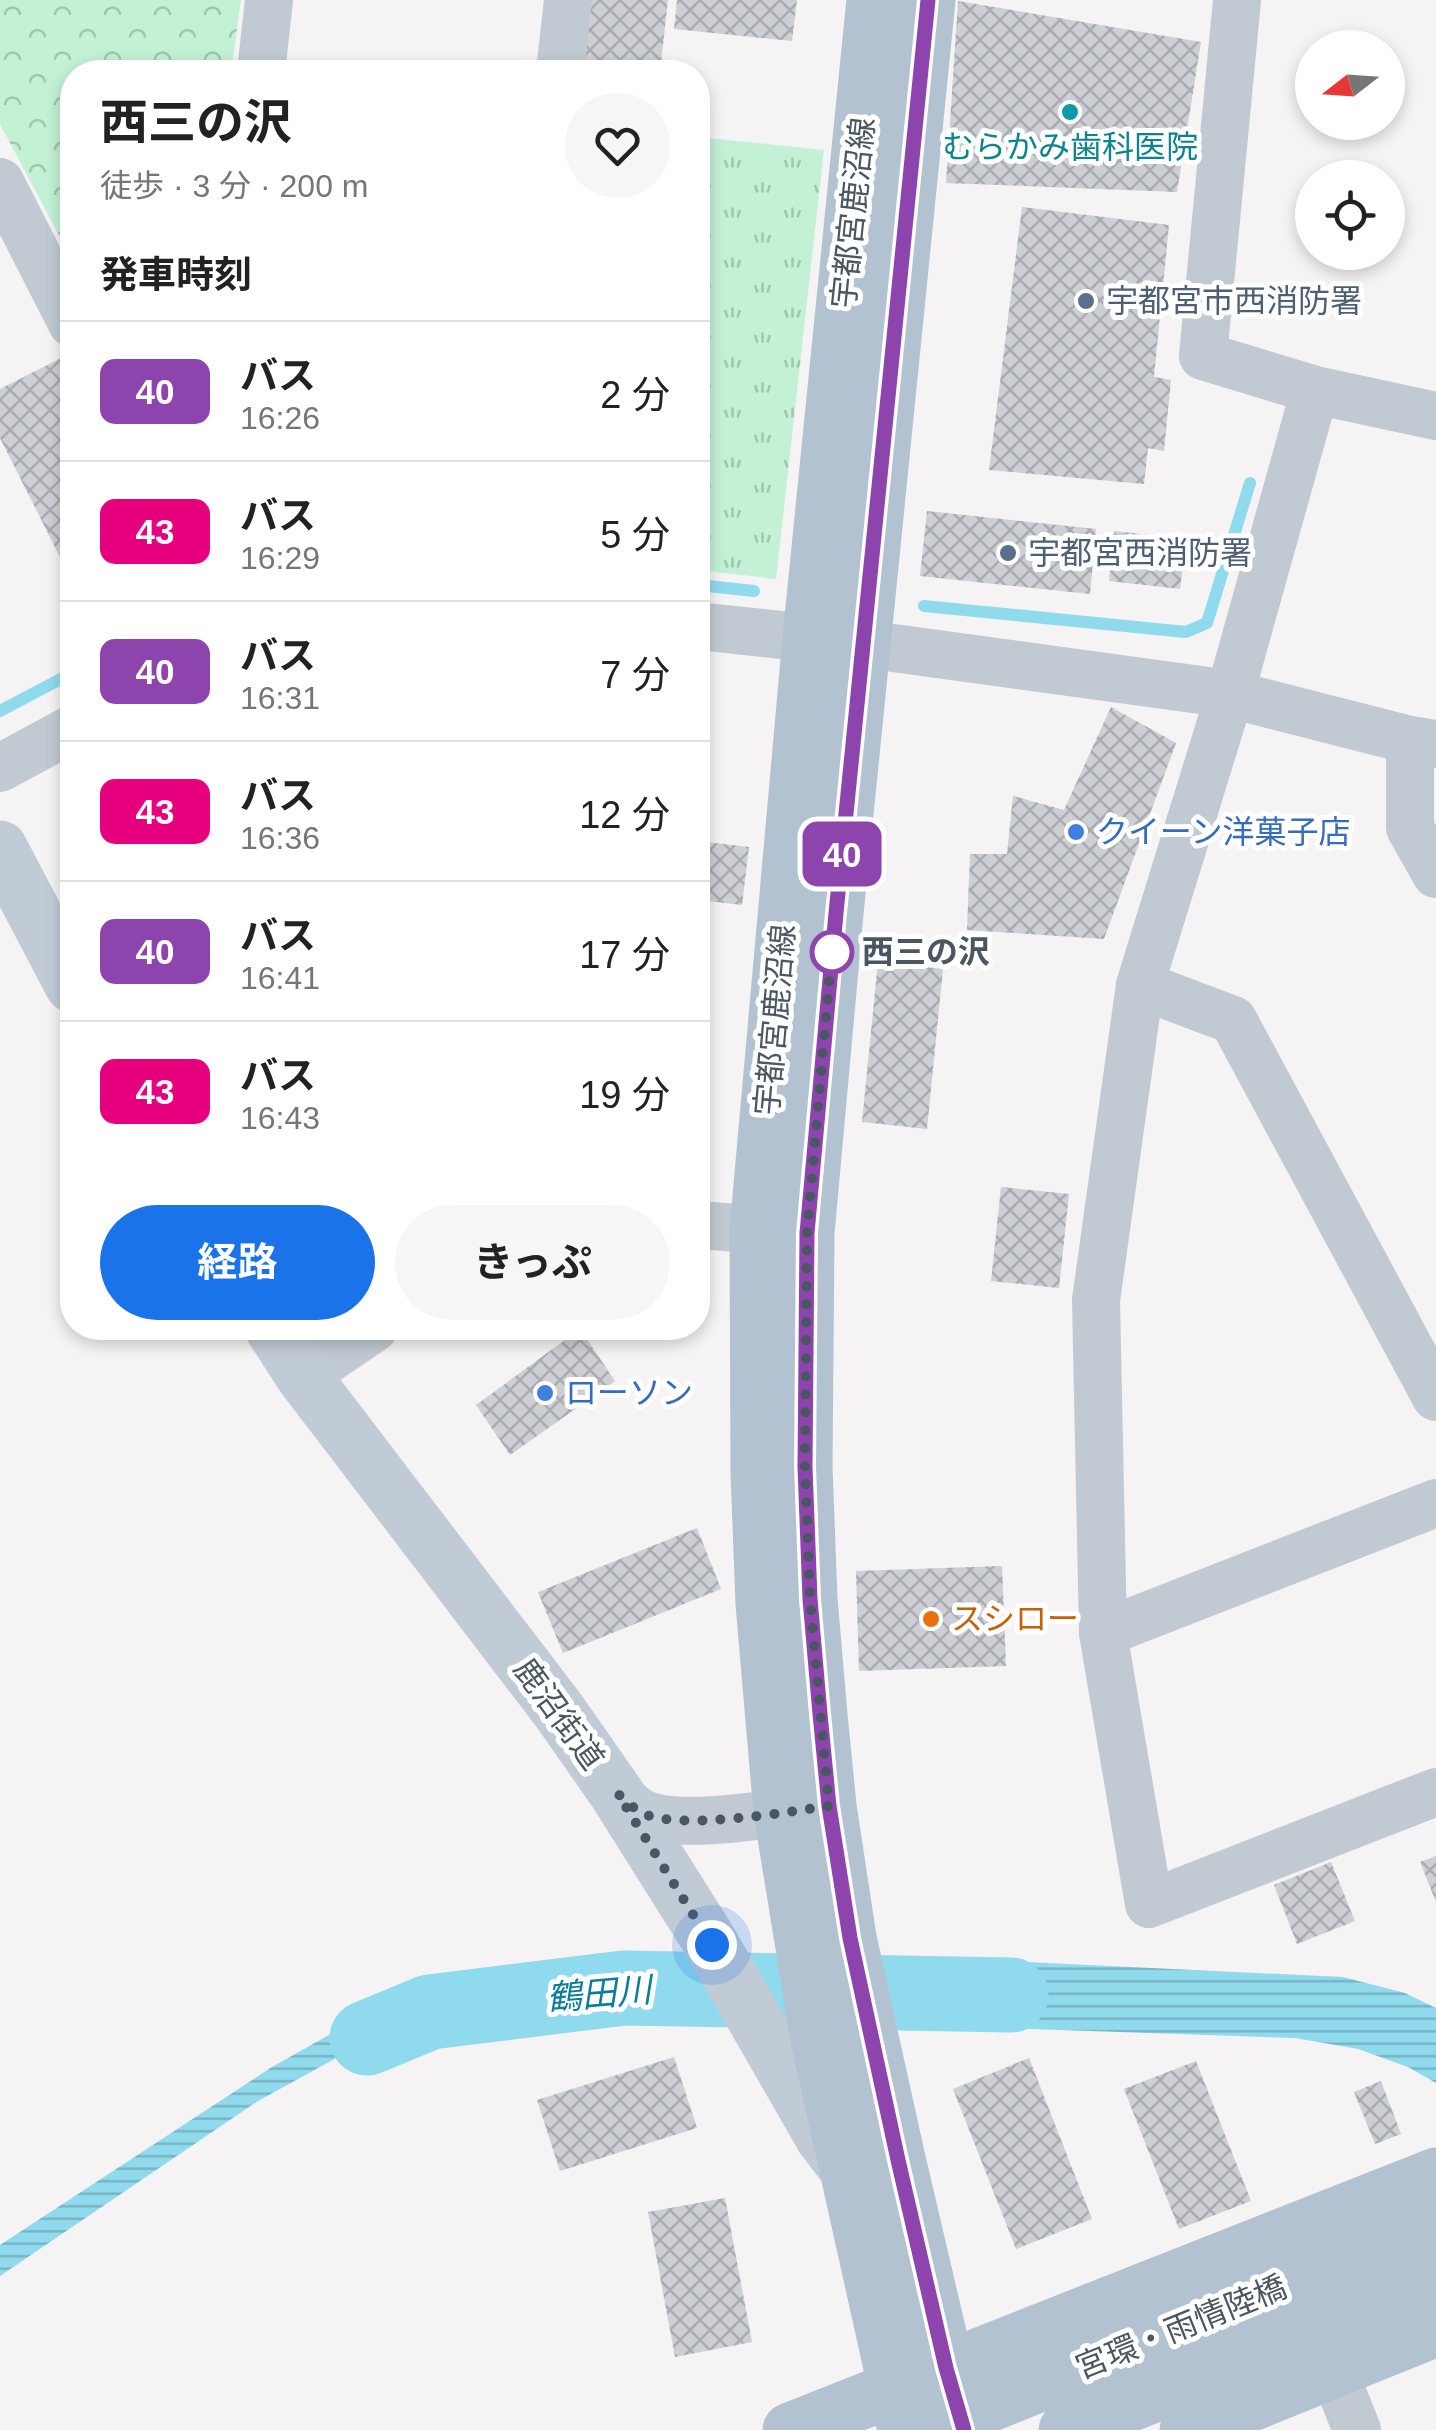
<!DOCTYPE html>
<html lang="ja">
<meta charset="utf-8">
<style>
:root{--surface:#fff;--page:#f6f6f6;--text:#222;--muted:#767676;--line:#e0e0e0;--accent:#1a73e8}
body{margin:0;font-family:Arial,"Noto Sans JP",sans-serif;background:var(--page);color:var(--text);height:100vh;display:flex;flex-direction:column;font-size:38px;white-space:nowrap}
*{box-sizing:border-box;margin:0}
p{font-size:32px;color:var(--muted)}
.icon{flex:none;width:55px;height:55px;fill:none;stroke:currentColor;stroke-width:2;stroke-linecap:round;stroke-linejoin:round}
.map{position:relative;flex:1;overflow:hidden}
.side{position:absolute;left:60px;top:60px;width:650px;height:1280px;display:flex;flex-direction:column;background:var(--surface);border-radius:40px;box-shadow:0 5px 15px #0003}
.side>*{flex:none}
.badge{padding:0 20px;border-radius:15px;font-size:35px;line-height:65px}
.needle{width:65px;rotate:253deg}
.fabs{position:absolute;left:1295px;top:30px;display:grid;gap:20px}
.fabs a{display:grid;place-items:center;width:110px;height:110px;border-radius:50%;background:var(--surface);box-shadow:0 5px 15px #0003;font-size:50px}
.you{position:absolute;width:50px;height:50px;margin:-25px;border:8px solid #fff;border-radius:50%;background:#1a73e8;box-shadow:0 0 0 15px #1a73e833}
.map>.badge{position:absolute;translate:-50% -50%;box-shadow:0 0 0 5px #fff}
h2{padding:0 40px;font-size:38px;line-height:90px}
.round{display:grid;place-items:center;flex:none;width:105px;height:105px;border-radius:52px;background:var(--page)}
.overview{display:flex;align-items:center;justify-content:space-between;height:170px;padding:0 40px}
h1{font-size:48px;font-weight:700;line-height:75px}
.button{display:flex;gap:20px;margin-top:auto;padding:20px 40px}
.button a{flex:1;height:115px;border-radius:60px;background:var(--accent);color:#fff;font-size:40px;font-weight:700;line-height:115px;text-align:center}
.button a+a{background:var(--page);color:var(--text)}
ul{padding:0;list-style:none}
li{display:flex;align-items:center;gap:30px;height:140px;padding:0 40px;border-top:2px solid var(--line)}
li div{flex:1}
li b{display:block;font-size:38px}
li em{font-style:normal}
li .badge{min-width:110px;font-weight:700;text-align:center}
.map>svg:first-child{display:block}
.grass{fill:url(#grass-tufts)}
.forest{fill:url(#forest-crowns)}
.water{fill:url(#water-rules)}
.lines{fill:none;stroke-linecap:round;stroke-linejoin:round}
.stream{stroke:#90daee;stroke-width:12}
.river{stroke:#90daee;stroke-width:75}
.building{fill:url(#building-cross-hatch)}
.street{stroke:#c1cad2;stroke-width:48}
.secondary{stroke:#c1cbd6;stroke-width:55}
.primary{stroke:#b3c2d1;stroke-width:55}
.primary-bridge{stroke:#b3c2d1;stroke-width:55}
.line-casing{stroke:#fff;stroke-width:22}
.line{stroke:#8e44ad;stroke-width:15}
.walk{stroke:#4a5661;stroke-width:10;stroke-dasharray:0 18}
.culture-dot{fill:#0f9aa8;stroke:#fff;stroke-width:4}
.service-dot{fill:#5c6f8a;stroke:#fff;stroke-width:4}
.shop-dot{fill:#3f7fe0;stroke:#fff;stroke-width:4}
.stop-dot{fill:#fff;stroke:#8e44ad;stroke-width:5}
.food-dot{fill:#e8710a;stroke:#fff;stroke-width:4}
.labels{text-anchor:middle;stroke-width:10;stroke-linejoin:round;paint-order:stroke}
.culture-label{font-size:32px;fill:#0d838f;stroke:#fff}
.street-label{font-size:32px;fill:#4a5661;stroke:#fff}
.service-label{font-size:32px;fill:#4e5e75;stroke:#fff;text-anchor:start}
.shop-label{font-size:32px;fill:#366cbe;stroke:#fff;text-anchor:start}
.stop-label{font-size:32px;font-weight:bold;fill:#4a5661;stroke:#fff;text-anchor:start}
.food-label{font-size:32px;fill:#c56008;stroke:#fff;text-anchor:start}
.water-label{font-size:35px;font-style:italic;fill:#0c7c9b;stroke:#fff}
</style>
<div class="map">
<svg width="1436" height="2430" viewBox="0 0 1436 2430">
<defs>
<pattern id="grass-tufts" width="24" height="20" patternUnits="userSpaceOnUse" patternTransform="scale(2.5)"><rect width="24" height="20" fill="#c3f1d5"/><path d="M3 7l-1-3M5 7V3M7 7l1-3M15 17l-1-3M17 17v-4M19 17l1-3" fill="none" stroke="#a0c6b0"/></pattern>
<pattern id="forest-crowns" width="20" height="18" patternUnits="userSpaceOnUse" patternTransform="scale(2.5)"><rect width="20" height="18" fill="#c3f1d5"/><path d="M2 6a3 3 0 1 1 6 0M12 15a3 3 0 1 1 6 0" fill="none" stroke="#a0c6b0"/></pattern>
<pattern id="water-rules" width="6" height="5" patternUnits="userSpaceOnUse" patternTransform="scale(2.5)"><rect width="6" height="5" fill="#90daee"/><path d="M0 2.5h6" fill="none" stroke="#78b4c4"/></pattern>
<pattern id="building-cross-hatch" width="8" height="8" patternUnits="userSpaceOnUse" patternTransform="scale(2.5)"><rect width="8" height="8" fill="#cdcfd5"/><path d="M0 0l8 8M0 8l8-8" fill="none" stroke="#a8abb0"/></pattern>
</defs>
<rect width="100%" height="100%" fill="#f5f3f3"/>
<path class="grass" d="M 698,137 L 824,150 L 776,579 L 698,570 Z"/>
<path class="forest" d="M 0,0 L 241,0 L 231,72 L 72,72 L 72,260 L 0,124 Z"/>
<g class="water">
<path d="M 899,1956 L 1343,1977 L 1405,1993 L 1436,2008 L 1436,2083 L 1408,2067 L 1358,2049 L 1295,2038 L 916,2025 Z"/>
<path d="M 684,1965 L 704,2003 L 561,1989 L 506,1998 L 430,2016 L 369,2040 L 258,2101 L 0,2276 L 0,2245 L 272,2067 L 352,2022 L 462,1987 L 564,1971 Z"/>
</g>
<g class="lines">
<g class="stream">
<path d="M 698,585 L 754,591"/>
<path d="M 924,606 L 1186,632 L 1207,623 L 1250,483"/>
<path d="M 0,711 L 72,673"/>
</g>
<path class="river" d="M 367,2038 L 430,2012 L 624,1988 L 1011,1995"/>
</g>
<g class="building">
<path d="M 582,0 L 668,0 L 660,72 L 575,63 Z"/>
<path d="M 677,0 L 797,0 L 792,41 L 674,29 Z"/>
<path d="M 958,1 L 1201,42 L 1177,192 L 946,183 Z"/>
<path d="M 1022,207 L 1169,225 L 1154,377 L 1171,380 L 1164,451 L 1148,448 L 1144,484 L 989,470 Z"/>
<path d="M 67,355 L 72,367 L 72,581 L 0,438 L 0,389 Z"/>
<path d="M 927,511 L 1096,529 L 1090,594 L 920,576 Z"/>
<path d="M 1114,531 L 1186,539 L 1180,589 L 1109,581 Z"/>
<path d="M 1111,707 L 1176,743 L 1104,939 L 967,930 L 970,854 L 1007,854 L 1013,796 L 1064,810 Z"/>
<path d="M 698,841 L 749,847 L 742,905 L 698,900 Z"/>
<path d="M 878,962 L 943,969 L 927,1129 L 862,1122 Z"/>
<path d="M 1001,1187 L 1069,1194 L 1059,1288 L 991,1281 Z"/>
<path d="M 580,1329 L 615,1381 L 510,1455 L 476,1405 Z"/>
<path d="M 697,1528 L 721,1589 L 563,1653 L 538,1592 Z"/>
<path d="M 1002,1566 L 1006,1666 L 859,1671 L 856,1571 Z"/>
<path d="M 1436,1856 L 1436,1902 L 1420,1862 Z"/>
<path d="M 1331,1862 L 1355,1921 L 1297,1944 L 1274,1885 Z"/>
<path d="M 674,2057 L 697,2128 L 560,2171 L 537,2100 Z"/>
<path d="M 1029,2058 L 1092,2219 L 1016,2249 L 953,2089 Z"/>
<path d="M 1196,2061 L 1251,2201 L 1179,2229 L 1124,2089 Z"/>
<path d="M 1381,2081 L 1401,2134 L 1375,2144 L 1354,2092 Z"/>
<path d="M 725,2198 L 752,2342 L 675,2357 L 648,2212 Z"/>
</g>
<g class="lines">
<g class="street">
<path d="M 1237,0 L 1203,356 L 1315,390 L 1436,416"/>
<path d="M 261,72 L 269,0"/>
<path d="M 560,72 L 568,0"/>
<path d="M 0,182 L 72,323"/>
<path d="M 1315,390 L 1230,694 L 1140,985 L 1096,1300 L 1103,1633 L 1436,1503"/>
<path d="M 698,626 L 864,644 L 1230,694 L 1410,740 L 1436,744"/>
<path d="M 1410,740 L 1410,828 L 1436,874"/>
<path d="M 0,768 L 72,729"/>
<path d="M 1140,985 L 1233,1020 L 1436,1397"/>
<path d="M 698,1225 L 794,1232"/>
<path d="M 303,1376 L 374,1328"/>
<path d="M 1103,1633 L 1149,1904 L 1436,1792"/>
<path d="M 617,1794 C 625,1800 634,1809 642,1813 C 677,1831 775,1813 816,1808"/>
<path d="M 1333,2370 L 1357,2430"/>
</g>
<g class="secondary">
<path d="M 0,848 L 72,985"/>
<path d="M 272,1328 L 303,1376 L 559,1711 L 617,1794 L 712,1945 L 823,2138 L 846,2168"/>
</g>
<g class="primary">
<path d="M 874,0 L 810,638 L 757,1230 L 758,1473 L 763,1604 L 781,1812 L 818,2039 L 905,2430"/>
<path d="M 928,0 L 836,913 L 807,1233 L 805,1467 L 810,1599 L 820,1715 L 829,1806 L 849,1938 L 898,2159 L 947,2368 L 964,2430"/>
<path d="M 790,2430 L 1436,2175"/>
<path d="M 1066,2430 L 1436,2282"/>
<path d="M 1187,2430 L 1436,2329"/>
</g>
<path class="primary-bridge" d="M 926,2430 L 1436,2225"/>
</g>
<g class="lines">
<defs>
<path id="line" d="M 928,0 L 836,913 L 807,1233 L 805,1467 L 810,1599 L 820,1714 L 829,1806 L 850,1938 L 898,2160 L 946,2368 L 964,2430"/>
</defs>
<use href="#line" class="line-casing"/>
<use href="#line" class="line"/>
<path class="walk" d="M 712,1945 L 618,1794 C 625,1800 634,1809 642,1813 C 678,1831 787,1812 829,1806 L 810,1599 L 805,1467 L 807,1233 L 832,949 L 832,952"/>
</g>
<circle class="culture-dot" cx="1070" cy="112" r="10"/>
<g class="service-dot">
<circle cx="1086" cy="301" r="10"/>
<circle cx="1008" cy="553" r="10"/>
</g>
<g class="shop-dot">
<circle cx="1076" cy="832" r="10"/>
<circle cx="545" cy="1393" r="10"/>
</g>
<circle class="stop-dot" cx="832" cy="952" r="20"/>
<circle class="food-dot" cx="931" cy="1619" r="10"/>
<g class="labels">
<g class="culture-label">
<text x="1070" y="158">むらかみ歯科医院</text>
</g>
<g class="street-label">
<text transform="translate(853 213) rotate(-84)" y="11">宇都宮鹿沼線</text>
<text transform="translate(775 1020) rotate(-85)" y="11">宇都宮鹿沼線</text>
<text transform="translate(559 1714) rotate(54)" y="11">鹿沼街道</text>
<text transform="translate(1181 2327) rotate(-22)" y="11">宮環・雨情陸橋</text>
</g>
<g class="service-label">
<text x="1106" y="312">宇都宮市西消防署</text>
<text x="1028" y="564">宇都宮西消防署</text>
</g>
<g class="shop-label">
<text x="1096" y="843">クイーン洋菓子店</text>
<text x="565" y="1404">ローソン</text>
</g>
<g class="stop-label">
<text x="862" y="963">西三の沢</text>
</g>
<g class="food-label">
<text x="951" y="1630">スシロー</text>
</g>
<g class="water-label">
<text transform="translate(599 1994) rotate(-5)" y="12">鶴田川</text>
</g>
</g>
</svg>
<div class="fabs">
<a><svg class="needle" viewBox="-14 -14 28 28"><path d="M0-13l5 13h-10z" fill="#e53935"/><path d="M0 13l5-13h-10z" fill="#767676"/></svg></a>
<a><svg class="icon" aria-label="locate" viewBox="0 0 24 24"><circle cx="12" cy="12" r="6"/><path d="M12 2v4M12 18v4M2 12h4M18 12h4"/></svg></a>
</div>
<div class="you" style="left:712px;top:1945px"></div>
<b class="badge" style="left:842px;top:854px;background:#8e44ad;color:#fff">40</b>
<section class="side">
<div class="overview"><div><h1>西三の沢</h1><p>徒歩 · 3 分 · 200 m</p></div><a class="round"><svg class="icon" aria-label="heart" viewBox="0 0 24 24"><path d="M12 20l-8-8c-3-5 5-10 8-4 3-6 11-1 8 4z"/></svg></a></div>
<h2>発車時刻</h2>
<ul>
<li><span class="badge" style="background:#8e44ad;color:#fff">40</span><div><b>バス</b><p>16:26</p></div><em>2 分</em></li>
<li><span class="badge" style="background:#e6007e;color:#fff">43</span><div><b>バス</b><p>16:29</p></div><em>5 分</em></li>
<li><span class="badge" style="background:#8e44ad;color:#fff">40</span><div><b>バス</b><p>16:31</p></div><em>7 分</em></li>
<li><span class="badge" style="background:#e6007e;color:#fff">43</span><div><b>バス</b><p>16:36</p></div><em>12 分</em></li>
<li><span class="badge" style="background:#8e44ad;color:#fff">40</span><div><b>バス</b><p>16:41</p></div><em>17 分</em></li>
<li><span class="badge" style="background:#e6007e;color:#fff">43</span><div><b>バス</b><p>16:43</p></div><em>19 分</em></li>
</ul>
<div class="button"><a>経路</a><a>きっぷ</a></div>
</section>
</div>
